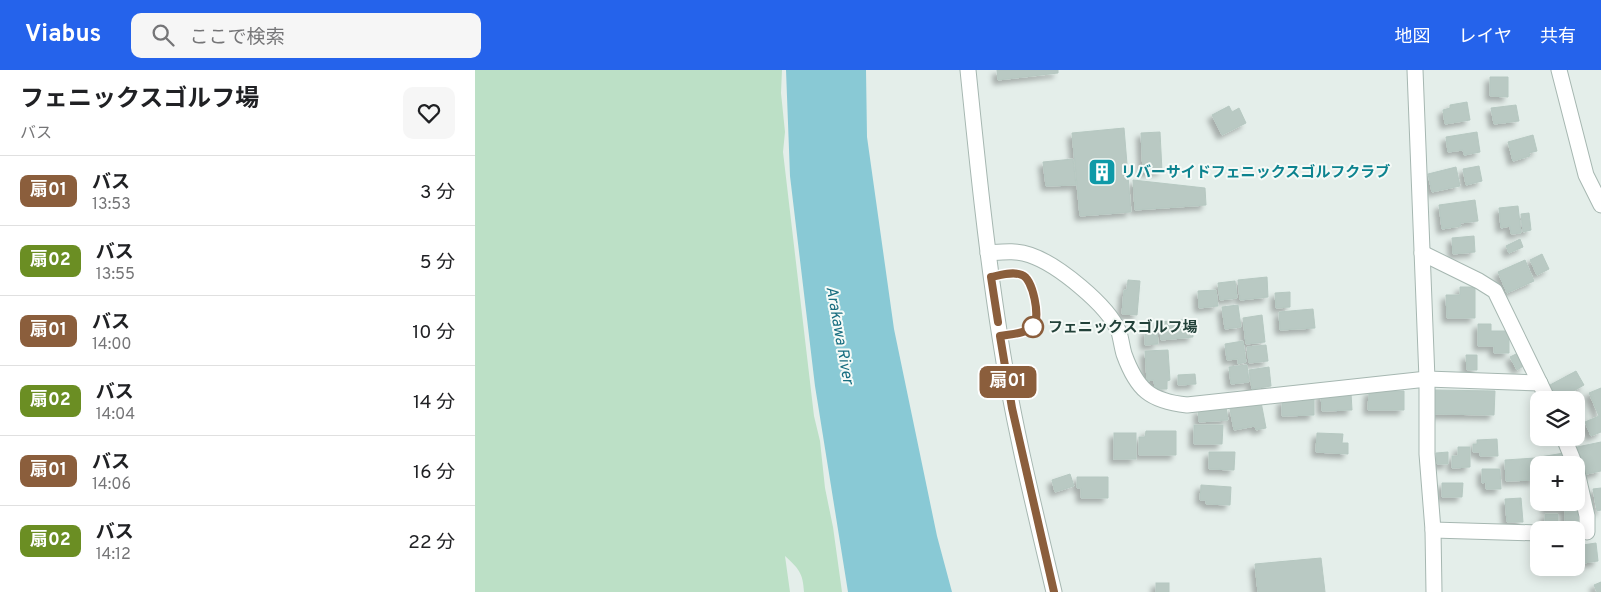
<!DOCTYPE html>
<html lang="ja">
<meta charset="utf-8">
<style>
:root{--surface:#fff;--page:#f6f6f6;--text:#202124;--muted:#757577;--line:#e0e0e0;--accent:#2563eb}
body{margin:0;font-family:Overpass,"Noto Sans JP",sans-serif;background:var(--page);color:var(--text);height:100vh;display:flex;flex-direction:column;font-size:19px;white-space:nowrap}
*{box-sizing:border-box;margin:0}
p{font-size:16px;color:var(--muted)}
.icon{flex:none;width:28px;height:28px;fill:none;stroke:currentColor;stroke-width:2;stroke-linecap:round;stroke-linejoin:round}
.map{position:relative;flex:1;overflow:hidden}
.details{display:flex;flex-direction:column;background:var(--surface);width:475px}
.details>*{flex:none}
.badge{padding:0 10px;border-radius:8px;font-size:18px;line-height:32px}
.controls{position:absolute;left:1055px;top:321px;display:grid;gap:10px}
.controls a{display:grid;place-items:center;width:55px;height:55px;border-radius:10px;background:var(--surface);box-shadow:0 2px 12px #0003;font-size:25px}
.map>.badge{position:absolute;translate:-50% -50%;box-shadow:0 0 0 2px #fff}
.round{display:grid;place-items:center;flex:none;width:52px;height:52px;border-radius:10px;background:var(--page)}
.summary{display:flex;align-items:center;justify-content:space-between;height:85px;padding:0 20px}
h1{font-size:24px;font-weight:700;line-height:38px}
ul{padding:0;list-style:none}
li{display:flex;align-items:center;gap:15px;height:70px;padding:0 20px;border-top:1px solid var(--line)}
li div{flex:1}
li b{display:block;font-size:19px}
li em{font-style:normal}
li .badge{min-width:55px;font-weight:700;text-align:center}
header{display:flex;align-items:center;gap:30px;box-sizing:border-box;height:70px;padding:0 25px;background:var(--accent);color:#fff}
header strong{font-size:24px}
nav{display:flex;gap:28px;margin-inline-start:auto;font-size:18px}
.search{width:350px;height:45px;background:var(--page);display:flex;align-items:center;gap:12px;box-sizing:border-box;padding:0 18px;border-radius:10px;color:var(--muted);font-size:19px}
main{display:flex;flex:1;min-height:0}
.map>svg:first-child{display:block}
.green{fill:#bce0c6}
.water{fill:#89c9d5}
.building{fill:#b9c9c3;stroke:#b6c8c1;filter:url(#shadow)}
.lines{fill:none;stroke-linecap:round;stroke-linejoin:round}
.street-casing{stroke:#a6b7b1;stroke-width:17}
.street{stroke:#fff;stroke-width:15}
.line-casing{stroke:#fff;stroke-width:11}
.line{stroke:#8b5e3c;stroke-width:8}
.stop-dot{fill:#fff;stroke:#8b5e3c;stroke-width:2.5}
.labels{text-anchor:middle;stroke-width:4;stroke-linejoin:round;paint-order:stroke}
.culture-label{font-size:15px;font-weight:bold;fill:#0d838f;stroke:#f5faf7;text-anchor:start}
.stop-label{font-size:15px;font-weight:bold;fill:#224139;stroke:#f5faf7;text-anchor:start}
.water-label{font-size:16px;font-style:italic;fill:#186e80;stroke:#f5faf7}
</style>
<header>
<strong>Viabus</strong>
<div class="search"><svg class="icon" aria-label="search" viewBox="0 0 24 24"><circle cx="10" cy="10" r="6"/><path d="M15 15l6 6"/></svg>ここで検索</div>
<nav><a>地図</a><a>レイヤ</a><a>共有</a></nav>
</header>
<main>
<section class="details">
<div class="summary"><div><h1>フェニックスゴルフ場</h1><p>バス</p></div><a class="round"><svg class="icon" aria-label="heart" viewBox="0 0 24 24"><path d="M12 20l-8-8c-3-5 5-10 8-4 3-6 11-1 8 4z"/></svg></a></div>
<ul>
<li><span class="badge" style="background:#8b5e3c;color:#fff">扇01</span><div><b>バス</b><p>13:53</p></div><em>3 分</em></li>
<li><span class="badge" style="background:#6b8e23;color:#fff">扇02</span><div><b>バス</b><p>13:55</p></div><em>5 分</em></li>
<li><span class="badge" style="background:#8b5e3c;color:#fff">扇01</span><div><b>バス</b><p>14:00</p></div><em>10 分</em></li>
<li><span class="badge" style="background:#6b8e23;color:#fff">扇02</span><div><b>バス</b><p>14:04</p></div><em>14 分</em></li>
<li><span class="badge" style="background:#8b5e3c;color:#fff">扇01</span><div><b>バス</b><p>14:06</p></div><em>16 分</em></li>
<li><span class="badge" style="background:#6b8e23;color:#fff">扇02</span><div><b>バス</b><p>14:12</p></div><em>22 分</em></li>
</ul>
</section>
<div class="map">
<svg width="1126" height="522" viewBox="0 0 1126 522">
<defs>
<filter id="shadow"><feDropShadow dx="-4.5" dy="4.5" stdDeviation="2.5" flood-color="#0004"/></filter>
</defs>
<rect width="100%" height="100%" fill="#e4eeea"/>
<path class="green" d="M 0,0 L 307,0 L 306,23 L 310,62 L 308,82 L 339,346 L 345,371 L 350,418 L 358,457 L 367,522 L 329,522 C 328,503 324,499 310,486 L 315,522 L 0,522 Z"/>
<path class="water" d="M 311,0 L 391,0 L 392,67 L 419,259 L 462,466 L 477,522 L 373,522 L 340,316 L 315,106 Z"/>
<g class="building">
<path d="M 522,0 L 583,0 L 583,3 L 523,10 Z"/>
<path d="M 1015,7 L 1033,7 L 1033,27 L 1015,26 Z"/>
<path d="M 992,32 L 995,50 L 970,54 L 968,40 L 975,38 L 975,35 Z"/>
<path d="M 1041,35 L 1044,51 L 1019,54 L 1016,38 Z"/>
<path d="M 754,36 L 757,42 L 764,38 L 771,53 L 747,65 L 737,45 Z"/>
<path d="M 649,58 L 656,142 L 605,146 L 597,63 Z"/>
<path d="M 685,62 L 687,101 L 668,102 L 666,63 Z"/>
<path d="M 1002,62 L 1005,82 L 989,85 L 988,80 L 973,82 L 971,67 Z"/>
<path d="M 1058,65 L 1062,81 L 1054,83 L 1055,86 L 1038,91 L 1033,72 Z"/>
<path d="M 598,89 L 601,115 L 571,116 L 568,92 Z"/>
<path d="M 1004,96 L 1007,111 L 991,115 L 988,99 Z"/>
<path d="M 981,97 L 985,116 L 957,122 L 953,104 Z"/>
<path d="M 658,110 L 730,118 L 731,135 L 660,140 Z"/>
<path d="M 1000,130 L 1003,151 L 985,153 L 986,156 L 967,159 L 964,135 Z"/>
<path d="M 1043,136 L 1046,163 L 1036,164 L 1035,156 L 1026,158 L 1024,138 Z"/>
<path d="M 1054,143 L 1056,160 L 1048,162 L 1046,144 Z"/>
<path d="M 999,166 L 1000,182 L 978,184 L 977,168 Z"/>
<path d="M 1045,169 L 1048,177 L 1034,183 L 1031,176 Z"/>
<path d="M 1067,184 L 1074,199 L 1062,205 L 1055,190 Z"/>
<path d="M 1050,190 L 1059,211 L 1032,223 L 1023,202 Z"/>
<path d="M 792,207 L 793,227 L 765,230 L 763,210 Z"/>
<path d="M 653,210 L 665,211 L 662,245 L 647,244 L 649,220 L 652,220 Z"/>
<path d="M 760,211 L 762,228 L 745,230 L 743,213 Z"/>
<path d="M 985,217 L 1000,217 L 1000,248 L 972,248 L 971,225 L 985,225 Z"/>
<path d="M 741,220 L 743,236 L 724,238 L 723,221 Z"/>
<path d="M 815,222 L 815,237 L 801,238 L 800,223 Z"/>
<path d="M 763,235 L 766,257 L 750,259 L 747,237 Z"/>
<path d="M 838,239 L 840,258 L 805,260 L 804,242 Z"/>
<path d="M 787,245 L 790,272 L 771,274 L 768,248 Z"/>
<path d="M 716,249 L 718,267 L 686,270 L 684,252 Z"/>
<path d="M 1003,254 L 1016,254 L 1016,261 L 1034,261 L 1034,283 L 1019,283 L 1019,276 L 1003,276 Z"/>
<path d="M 670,260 L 682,260 L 683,274 L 670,275 Z"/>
<path d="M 768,271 L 771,292 L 763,294 L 763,289 L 752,290 L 750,274 Z"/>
<path d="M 791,275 L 793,291 L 774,293 L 772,277 Z"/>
<path d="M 693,280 L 695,310 L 692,311 L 692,319 L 680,319 L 679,310 L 672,311 L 670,281 Z"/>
<path d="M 1043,283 L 1050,295 L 1042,300 L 1035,287 Z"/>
<path d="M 991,285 L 1002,285 L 1002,300 L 992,300 Z"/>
<path d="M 772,295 L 774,312 L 756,314 L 754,297 Z"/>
<path d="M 794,297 L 796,316 L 777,319 L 774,300 Z"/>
<path d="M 1101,301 L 1109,315 L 1084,329 L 1075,315 Z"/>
<path d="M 720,304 L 721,314 L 703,315 L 703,305 Z"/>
<path d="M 1126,318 L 1126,362 L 1116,366 L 1110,352 L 1124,346 L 1114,323 Z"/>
<path d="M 960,320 L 1020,321 L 1019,345 L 959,344 Z"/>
<path d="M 894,321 L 929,321 L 929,340 L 893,340 Z"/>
<path d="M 846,323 L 876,323 L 877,340 L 847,341 Z"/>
<path d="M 839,329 L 839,345 L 807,346 L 807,330 Z"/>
<path d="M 786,332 L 791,358 L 781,360 L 780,356 L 759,360 L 755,339 Z"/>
<path d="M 751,337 L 753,350 L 724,352 L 723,340 Z"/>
<path d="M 719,355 L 748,355 L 747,374 L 719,374 Z"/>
<path d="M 671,361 L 701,361 L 701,385 L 664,385 L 664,367 L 670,367 Z"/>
<rect x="639" y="363" width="22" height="26"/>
<path d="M 842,363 L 868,364 L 867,373 L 873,373 L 873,384 L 841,382 Z"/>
<path d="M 1022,369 L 1023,386 L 1005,386 L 1005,382 L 998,382 L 998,374 L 1002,374 L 1002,370 Z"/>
<path d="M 1126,372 L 1126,401 L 1107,405 L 1102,377 Z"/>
<path d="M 983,377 L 995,377 L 995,397 L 977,398 L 977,386 L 983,386 Z"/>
<path d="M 734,382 L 760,382 L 759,400 L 734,399 Z"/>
<path d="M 973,382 L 973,394 L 962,394 L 961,383 Z"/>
<path d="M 1089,383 L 1091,395 L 1066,395 L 1065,387 Z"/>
<path d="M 1060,388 L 1060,410 L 1031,411 L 1030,390 Z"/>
<path d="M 1007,399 L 1025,399 L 1026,419 L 1011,419 L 1011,412 L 1007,413 Z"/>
<path d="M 595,404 L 599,416 L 580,422 L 577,410 Z"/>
<path d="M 602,407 L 633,407 L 633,428 L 606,428 L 606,418 L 602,418 Z"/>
<path d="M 967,413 L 988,413 L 987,427 L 967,427 Z"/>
<path d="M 726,415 L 756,417 L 755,435 L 731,434 L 731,430 L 725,430 Z"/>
<path d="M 1126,418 L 1126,440 L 1122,441 L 1118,419 Z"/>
<path d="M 1046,428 L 1048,452 L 1032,452 L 1030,429 Z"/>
<path d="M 1071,432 L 1103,432 L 1103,452 L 1090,452 L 1090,439 L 1071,439 Z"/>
<path d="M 1070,444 L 1083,444 L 1083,454 L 1070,455 Z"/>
<path d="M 1121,473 L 1123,491 L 1101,494 L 1101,476 Z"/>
<path d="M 846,488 L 850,522 L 783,522 L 780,494 Z"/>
<path d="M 1126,512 L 1126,522 L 1122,522 L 1119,515 Z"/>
<rect x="681" y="513" width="13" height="9"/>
</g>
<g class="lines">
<defs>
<g id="street">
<path d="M 493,0 C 502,89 511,178 525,267 C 538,353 559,437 579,522"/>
<path d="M 940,0 L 952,309 L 952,384 L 958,460 L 959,522"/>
<path d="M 1084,0 L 1111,105 L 1126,135"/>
<path d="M 513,183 C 527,182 541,180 555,185 C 582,194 633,235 644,262 C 646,269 647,277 649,284 C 662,320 675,331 712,335 L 952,309 L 1065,313"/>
<path d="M 947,183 L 1004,211 L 1020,221 L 1073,330"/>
<path d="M 1089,368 L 1100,395"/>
<path d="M 1101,398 L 1112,446 L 1112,462"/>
<path d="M 958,460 L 1064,463"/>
</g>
</defs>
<use href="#street" class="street-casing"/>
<use href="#street" class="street"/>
</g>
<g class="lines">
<defs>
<path id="line" d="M 523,252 L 516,207 C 526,205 538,201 547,205 C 558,209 566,248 558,257 C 550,264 535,264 525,266 L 537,338 L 579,522"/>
</defs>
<use href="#line" class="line-casing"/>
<use href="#line" class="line"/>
</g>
<defs>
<symbol id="building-square" viewBox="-11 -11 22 22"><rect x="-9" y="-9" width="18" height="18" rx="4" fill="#0f9aa8" stroke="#f5faf7"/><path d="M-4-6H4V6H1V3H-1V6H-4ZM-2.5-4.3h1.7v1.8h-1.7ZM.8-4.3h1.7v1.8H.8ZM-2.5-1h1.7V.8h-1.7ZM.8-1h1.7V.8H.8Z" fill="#fff"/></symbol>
</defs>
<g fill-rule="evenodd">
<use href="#building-square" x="611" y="86" width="32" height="32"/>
</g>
<circle class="stop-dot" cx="558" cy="257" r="10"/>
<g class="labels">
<g class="culture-label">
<text x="646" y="107">リバーサイドフェニックスゴルフクラブ</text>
</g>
<g class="stop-label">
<text x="573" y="262">フェニックスゴルフ場</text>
</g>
<g class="water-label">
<text transform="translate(366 265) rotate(80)" y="6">Arakawa River</text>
</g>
</g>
</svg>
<div class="controls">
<a><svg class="icon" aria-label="layers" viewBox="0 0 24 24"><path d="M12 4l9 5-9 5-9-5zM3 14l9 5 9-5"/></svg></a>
<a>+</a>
<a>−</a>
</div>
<b class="badge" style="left:533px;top:312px;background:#8b5e3c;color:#fff">扇01</b>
</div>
</main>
